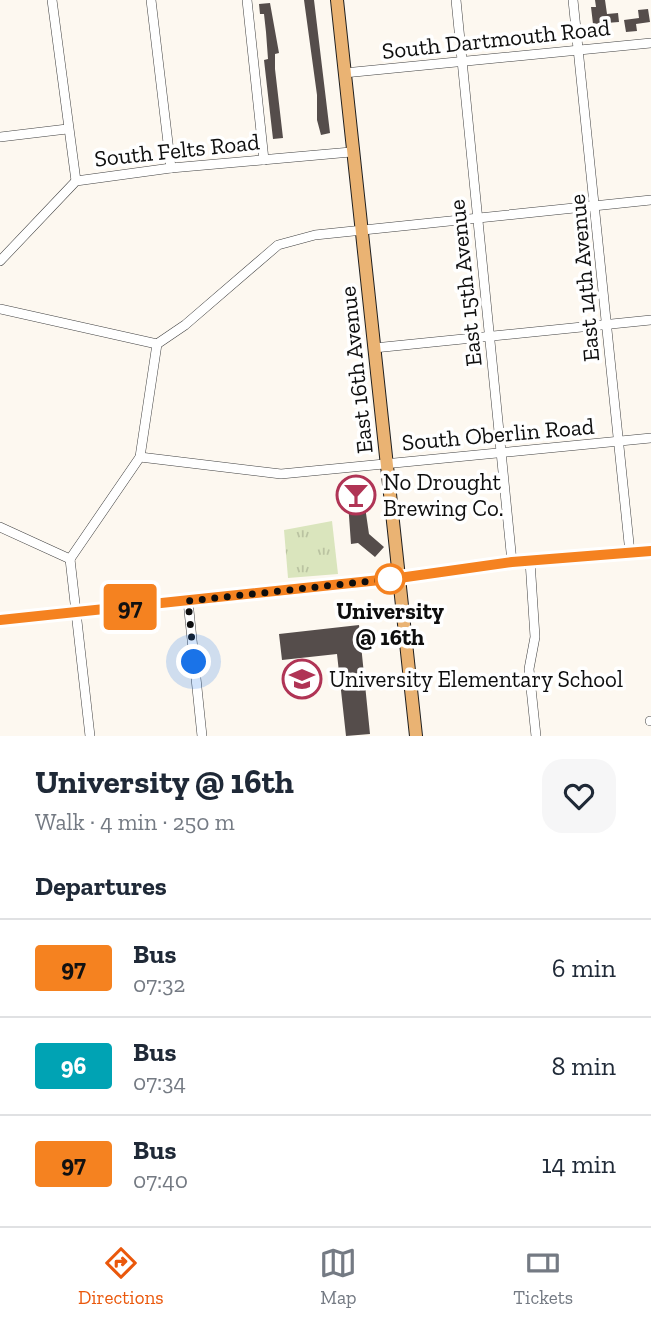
<!DOCTYPE html>
<meta charset="utf-8">
<style>
:root{--surface:#fff;--page:#f6f6f7;--text:#1f2937;--muted:#747a83;--line:#e0e1e3;--accent:#ea580c}
body{margin:0;font-family:"Zilla Slab",serif;background:var(--page);color:var(--text);height:100vh;display:flex;flex-direction:column;font-size:26px;white-space:nowrap}
*{box-sizing:border-box;margin:0}
p{font-size:23px;color:var(--muted)}
.icon{flex:none;width:38px;height:38px;fill:none;stroke:currentColor;stroke-width:2;stroke-linecap:round;stroke-linejoin:round}
.map{position:relative;height:736px;overflow:hidden}
.details{display:flex;flex-direction:column;background:var(--surface);flex:1}
.details>*{flex:none}
.badge{padding:0 14px;border-radius:5px;font-size:24px;line-height:46px}
.you{position:absolute;width:35px;height:35px;margin:-18px;border:5px solid #fff;border-radius:50%;background:#1a73e8;box-shadow:0 0 0 10px #1a73e833}
.map>.badge{position:absolute;translate:-50% -50%;box-shadow:0 0 0 4px #fff}
h2{padding:0 35px;font-size:26px;line-height:63px}
.round{display:grid;place-items:center;flex:none;width:74px;height:74px;border-radius:21px;background:var(--page)}
.headline{display:flex;align-items:center;justify-content:space-between;height:119px;padding:0 35px}
h1{font-size:33px;font-weight:700;line-height:52px}
ul{padding:0;list-style:none}
li{display:flex;align-items:center;gap:21px;height:98px;padding:0 35px;border-top:2px solid var(--line)}
li div{flex:1}
li b{display:block;font-size:26px}
li em{font-style:normal}
li .badge{min-width:77px;font-weight:700;text-align:center}
.menu{display:flex;justify-content:space-around;align-items:center;height:98px;border-top:2px solid var(--line);background:var(--surface);font-size:19px;color:var(--muted)}
.menu a{display:grid;justify-items:center;gap:4px}
.menu .selected{color:var(--accent)}
.map>svg:first-child{display:block}
.grass{fill:url(#grass-tufts)}
.building{fill:#554d4b}
.lines{fill:none;stroke-linecap:round;stroke-linejoin:round}
.minor-casing{stroke:#414141;stroke-width:10}
.major-casing{stroke:#1f1f1f;stroke-width:14}
.minor{stroke:#fff;stroke-width:9}
.major{stroke:#eab373;stroke-width:12}
.line-casing{stroke:#fff;stroke-width:16}
.line{stroke:#f58220;stroke-width:10}
.walk{stroke:#0e0e0e;stroke-width:7;stroke-dasharray:0 12.6}
.stop-dot{fill:#fff;stroke:#f58220;stroke-width:3.5}
.labels{text-anchor:middle;stroke-width:7;stroke-linejoin:round;paint-order:stroke}
.street-label{font-size:23px;fill:#0e0e0e;stroke:#fff}
.poi-label{font-size:23px;fill:#0e0e0e;stroke:#fff;text-anchor:start}
.stop-label{font-size:23px;font-weight:bold;fill:#0e0e0e;stroke:#fff}
</style>
<div class="map">
<svg width="651" height="736" viewBox="0 0 651 736">
<defs>
<pattern id="grass-tufts" width="24" height="20" patternUnits="userSpaceOnUse" patternTransform="scale(1.75)"><rect width="24" height="20" fill="#dae5bd"/><path d="M3 7l-1-3M5 7V3M7 7l1-3M15 17l-1-3M17 17v-4M19 17l1-3" fill="none" stroke="#bac3a1"/></pattern>
</defs>
<rect width="100%" height="100%" fill="#fdf8f0"/>
<path class="grass" d="M 332,521 L 338,574 L 288,578 L 284,530 Z"/>
<g class="building">
<path d="M 304,0 L 314,0 L 330,133 L 321,135 L 317,120 L 317,95 Z"/>
<path d="M 595,0 L 605,0 L 607,14 L 618,13 L 619,22 L 593,24 L 591,7 L 596,7 Z"/>
<path d="M 270,3 L 279,53 L 275,54 L 275,69 L 283,138 L 273,139 L 264,60 L 268,59 L 266,32 L 264,14 L 260,14 L 259,4 Z"/>
<path d="M 648,9 L 650,22 L 636,24 L 637,31 L 626,32 L 624,20 L 639,18 L 638,10 Z"/>
<path d="M 362,486 L 369,534 L 384,547 L 375,557 L 358,543 L 351,544 L 347,488 Z"/>
<path d="M 359,625 L 370,734 L 346,736 L 337,654 L 282,660 L 279,634 Z"/>
</g>
<g class="lines">
<defs>
<g id="minor">
<path d="M 52,0 L 76,181"/>
<path d="M 151,0 L 171,168"/>
<path d="M 247,0 L 264,160"/>
<path d="M 456,0 L 512,562"/>
<path d="M 573,0 L 630,553"/>
<path d="M 344,73 L 651,43"/>
<path d="M 0,137 L 67,129"/>
<path d="M 0,261 L 76,181 L 171,168 L 351,152"/>
<path d="M 0,309 L 157,344 L 185,325 L 278,245 L 315,235 L 651,200"/>
<path d="M 374,348 L 651,320"/>
<path d="M 140,457 L 281,474 L 651,438"/>
<path d="M 0,527 L 70,559"/>
<path d="M 70,559 L 140,457 L 157,344"/>
<path d="M 70,559 L 90,736"/>
<path d="M 530,561 L 535,637 L 529,669 L 536,736"/>
<path d="M 188,601 L 202,736"/>
<path d="M 0,620 L 399,578"/>
<path d="M 650,721 L 651,721"/>
</g>
<g id="major">
<path d="M 337,0 L 416,736"/>
<path d="M 399,578 L 512,562 L 651,551"/>
</g>
</defs>
<use href="#minor" class="minor-casing"/>
<use href="#major" class="major-casing"/>
<use href="#minor" class="minor"/>
<use href="#major" class="major"/>
</g>
<g class="lines">
<defs>
<path id="line" d="M 0,620 L 399,578 L 512,562 L 651,551"/>
</defs>
<use href="#line" class="line-casing"/>
<use href="#line" class="line"/>
<path class="walk" d="M 194,662 L 188,601 L 390,579"/>
</g>
<defs>
<symbol id="bar-ring" viewBox="-11 -11 22 22"><circle r="9.5" fill="#fff" stroke="#b03455" stroke-width="1.5"/><path d="M-6-5H6L.8 .8V4.5H3.5V6h-7V4.5H-.8V.8Z" fill="#b03455"/></symbol>
<symbol id="school-ring" viewBox="-11 -11 22 22"><circle r="9.5" fill="#fff" stroke="#b03455" stroke-width="1.5"/><path d="M0-5L7-2L0 1L-7-2ZM-4 1L0 2.5L4 1V4Q0 6-4 4Z" fill="#b03455"/></symbol>
</defs>
<g fill-rule="evenodd">
<use href="#bar-ring" x="334" y="473" width="44" height="44"/>
<use href="#school-ring" x="280" y="657" width="44" height="44"/>
</g>
<circle class="stop-dot" cx="390" cy="579" r="14"/>
<g class="labels">
<g class="street-label">
<text transform="translate(496 39) rotate(-6)" y="8">South Dartmouth Road</text>
<text transform="translate(177 150) rotate(-6)" y="8">South Felts Road</text>
<text transform="translate(584 278) rotate(-95)" y="8">East 14th Avenue</text>
<text transform="translate(465 283) rotate(-96)" y="8">East 15th Avenue</text>
<text transform="translate(356 370) rotate(-96)" y="8">East 16th Avenue</text>
<text transform="translate(498 434) rotate(-5)" y="8">South Oberlin Road</text>
</g>
<g class="poi-label">
<text x="383" y="490">No Drought<tspan x="383" dy="26">Brewing Co.</tspan></text>
<text x="329" y="687">University Elementary School</text>
</g>
<g class="stop-label">
<text x="390" y="619">University<tspan x="390" dy="26">@ 16th</tspan></text>
</g>
</g>
</svg>
<div class="you" style="left:194px;top:662px"></div>
<b class="badge" style="left:130px;top:607px;background:#f58220;color:#111">97</b>
</div>
<section class="details">
<div class="headline"><div><h1>University @ 16th</h1><p>Walk · 4 min · 250 m</p></div><a class="round"><svg class="icon" aria-label="heart" viewBox="0 0 24 24"><path d="M12 20l-8-8c-3-5 5-10 8-4 3-6 11-1 8 4z"/></svg></a></div>
<h2>Departures</h2>
<ul>
<li><span class="badge" style="background:#f58220;color:#111">97</span><div><b>Bus</b><p>07:32</p></div><em>6 min</em></li>
<li><span class="badge" style="background:#00a3b4;color:#fff">96</span><div><b>Bus</b><p>07:34</p></div><em>8 min</em></li>
<li><span class="badge" style="background:#f58220;color:#111">97</span><div><b>Bus</b><p>07:40</p></div><em>14 min</em></li>
</ul>
</section>
<nav class="menu">
<a class="selected"><svg class="icon" aria-label="directions" viewBox="0 0 24 24"><path d="M12 3l9 9-9 9-9-9zM9 14v-3h6M13 9l2 2-2 2"/></svg>Directions</a>
<a><svg class="icon" aria-label="map" viewBox="0 0 24 24"><path d="M3 6l6-2 6 2 6-2v14l-6 2-6-2-6 2zM9 4v14M15 6v14"/></svg>Map</a>
<a><svg class="icon" aria-label="tickets" viewBox="0 0 24 24"><path d="M3 7h18v10H3zM15 7v10"/></svg>Tickets</a>
</nav>
